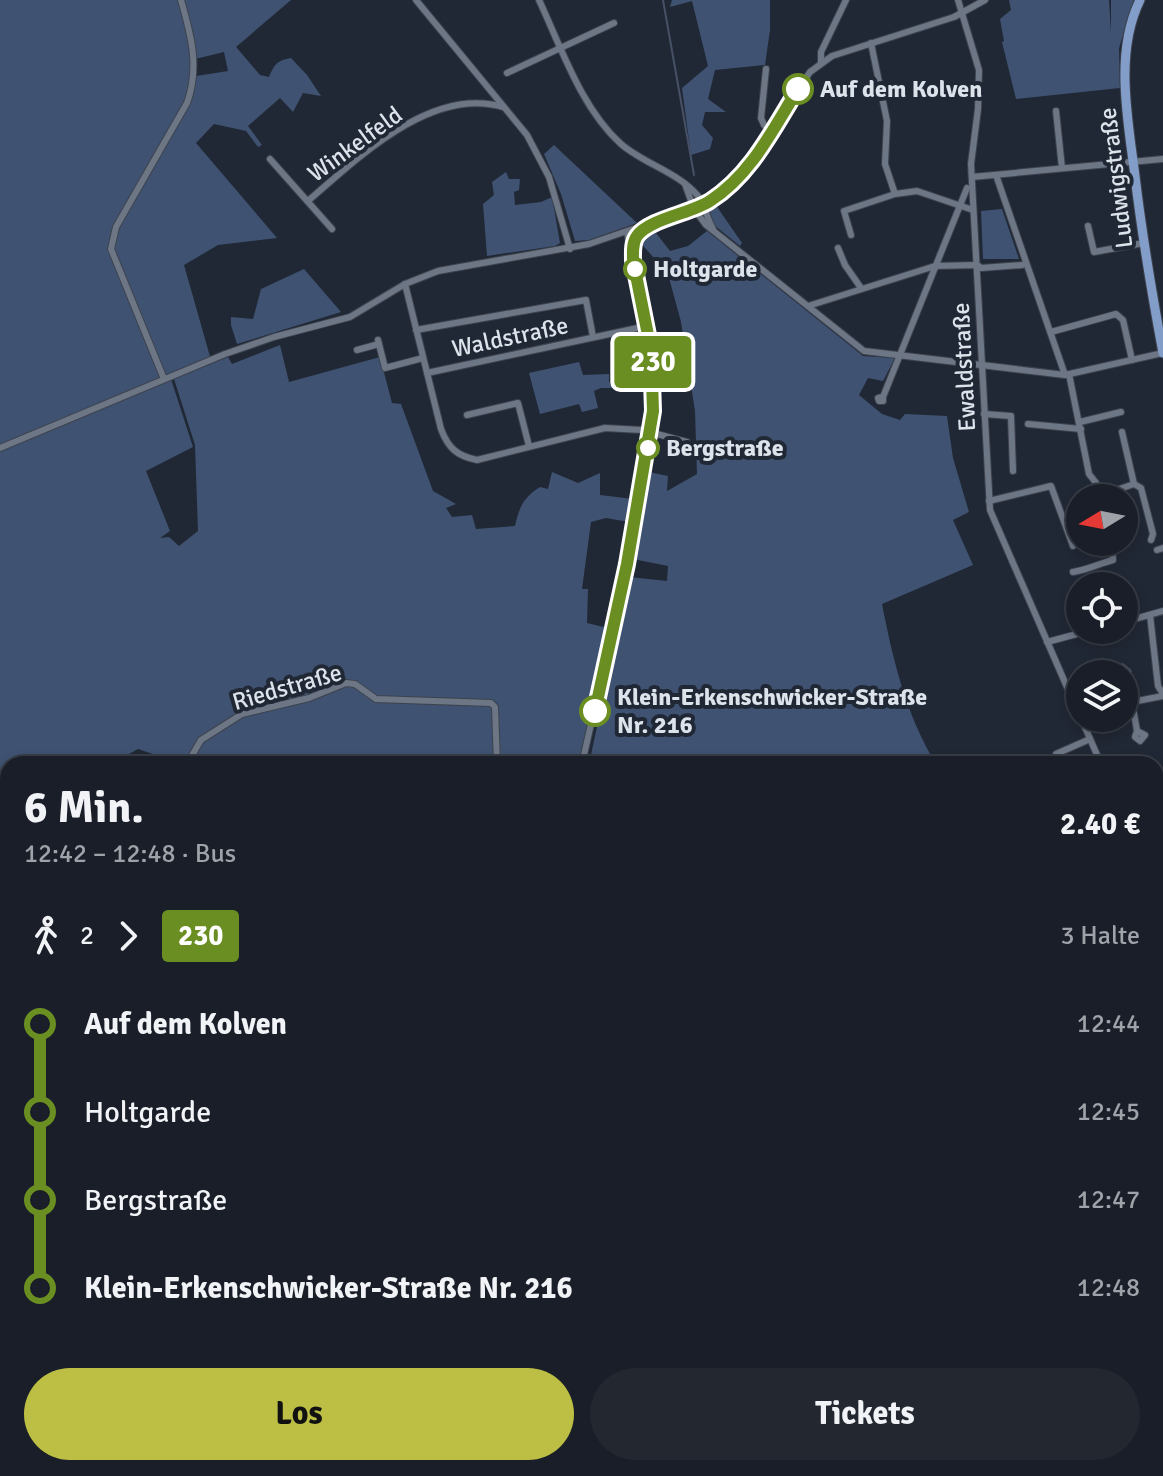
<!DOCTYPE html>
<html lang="de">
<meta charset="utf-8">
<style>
:root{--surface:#191e28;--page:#222730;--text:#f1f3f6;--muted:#9fa2a8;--line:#373c45;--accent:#bcbf43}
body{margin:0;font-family:Signika,sans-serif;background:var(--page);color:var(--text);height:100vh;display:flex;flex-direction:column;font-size:30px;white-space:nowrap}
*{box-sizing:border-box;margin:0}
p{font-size:26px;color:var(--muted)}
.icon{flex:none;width:44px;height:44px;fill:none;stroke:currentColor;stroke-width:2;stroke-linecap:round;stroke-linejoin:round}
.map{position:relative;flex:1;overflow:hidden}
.panel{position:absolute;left:0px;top:756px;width:1164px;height:720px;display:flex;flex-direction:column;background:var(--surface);border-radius:24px 24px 0 0;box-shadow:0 4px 12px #0003,0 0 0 2px var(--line)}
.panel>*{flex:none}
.badge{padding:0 16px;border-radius:6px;font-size:28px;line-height:52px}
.needle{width:52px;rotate:260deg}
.tools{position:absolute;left:1066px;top:484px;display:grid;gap:16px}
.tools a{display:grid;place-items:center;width:72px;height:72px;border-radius:50%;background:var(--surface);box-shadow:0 4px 12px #0003,0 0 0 2px var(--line);font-size:40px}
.map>.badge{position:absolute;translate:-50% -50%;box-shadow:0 0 0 4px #fff}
.legs{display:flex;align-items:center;gap:12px;height:88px;padding:0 24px;font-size:26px}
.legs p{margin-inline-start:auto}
.overview{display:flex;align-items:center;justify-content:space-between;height:136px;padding:0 24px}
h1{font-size:44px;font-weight:700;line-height:60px}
.action{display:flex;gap:16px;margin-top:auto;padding:16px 24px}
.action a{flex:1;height:92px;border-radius:48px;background:var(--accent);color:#111;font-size:32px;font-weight:700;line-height:92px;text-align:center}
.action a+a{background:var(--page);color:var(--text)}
ul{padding:0 24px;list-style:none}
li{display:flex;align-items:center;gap:28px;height:88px;font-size:30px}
li i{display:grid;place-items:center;width:12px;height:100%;margin:0 10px;background:currentColor}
li i::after{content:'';width:20px;height:20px;margin:-10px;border:6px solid;border-radius:50%;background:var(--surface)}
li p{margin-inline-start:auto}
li:first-child i{background:linear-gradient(#0000 50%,currentColor 0)}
li:last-child i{background:linear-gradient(currentColor 50%,#0000 0)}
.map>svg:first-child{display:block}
.green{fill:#3f5271;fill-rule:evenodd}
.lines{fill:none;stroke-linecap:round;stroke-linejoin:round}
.stream{stroke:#465167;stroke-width:2}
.minor-casing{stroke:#3d434e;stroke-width:8}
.major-casing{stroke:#3d434e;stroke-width:11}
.minor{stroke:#6d7685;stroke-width:6}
.major{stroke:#839dc9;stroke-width:9}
.line-1-casing{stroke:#fff;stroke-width:18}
.line-1{stroke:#6b8e23;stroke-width:12}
.stop-1-dot{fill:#fff;stroke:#6b8e23;stroke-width:4}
.labels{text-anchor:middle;stroke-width:8;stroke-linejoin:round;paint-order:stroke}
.stop-label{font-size:24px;font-weight:bold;fill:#dde3eb;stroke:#212835;text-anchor:start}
.street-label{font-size:24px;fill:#dde3eb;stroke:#212835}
</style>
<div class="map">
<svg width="1163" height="1476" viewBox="0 0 1163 1476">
<rect width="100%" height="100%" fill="#212835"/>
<g class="green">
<path d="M 0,0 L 291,0 L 236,47 L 260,75 L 269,77 C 274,65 277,60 291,58 L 307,75 L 321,96 L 303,93 L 293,112 L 280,98 L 248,126 L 262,145 L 258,147 L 246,131 L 214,124 L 196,143 L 277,238 L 218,245 L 184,265 L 211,360 L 170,376 L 193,447 L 146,471 L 170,531 L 160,538 L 169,537 L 179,546 L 198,531 L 195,445 L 174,379 L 228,357 L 232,364 L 280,345 L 289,382 L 380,357 L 392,403 L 401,404 L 433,491 L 456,504 L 446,508 L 452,517 L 472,515 L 476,529 L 515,526 C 519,507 524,497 540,487 L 548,489 L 552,472 L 578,483 L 600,473 L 600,495 L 633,499 L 629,522 L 606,518 L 591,522 L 582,589 L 588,589 L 587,623 L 608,628 L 579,764 L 183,764 L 138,749 L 129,754 L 128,764 L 8,764 L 8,1209 L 0,1217 ZM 224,52 L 228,71 L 196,76 C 192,103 180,122 165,145 L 193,88 L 195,59 Z"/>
<path d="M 672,0 L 770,0 L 770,30 L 765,65 L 715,70 L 708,99 L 726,112 L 705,112 L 702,125 L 713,138 L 710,149 L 691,155 L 682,88 L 708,66 L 692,1 L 670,7 Z"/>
<path d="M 1009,0 L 1109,0 L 1111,33 L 1111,0 L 1134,0 L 1119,48 L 1120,88 L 1016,99 L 1002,42 L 1004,41 L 1000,19 L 1011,10 Z"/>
<path d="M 554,145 L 637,223 L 589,240 L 575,241 L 561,194 L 544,154 Z"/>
<path d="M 506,172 L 509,179 L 520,179 L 519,190 L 514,192 L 515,205 L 541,202 L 552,197 L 560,243 L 555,246 L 487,256 L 483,204 L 494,195 L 492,182 Z"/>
<path d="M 715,204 L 742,243 L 740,246 L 714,225 L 709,208 Z"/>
<path d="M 1002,209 L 1019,259 L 983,259 L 981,211 Z"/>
<path d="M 707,231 L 863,356 L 895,358 L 883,381 L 868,378 L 859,395 L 882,414 L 900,420 L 905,414 L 947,416 L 953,458 L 969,512 L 953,520 L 973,565 L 882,604 C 893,660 906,715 936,764 L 589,764 L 629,577 L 667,581 L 668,566 L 633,559 L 649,472 L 668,476 L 667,491 L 697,474 L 695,411 L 681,322 L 668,274 L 639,241 L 656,233 L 670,251 L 688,246 Z"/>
<path d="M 304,269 L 341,312 L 237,344 L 231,325 L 231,317 L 253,319 L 261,289 Z"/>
<path d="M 579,362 L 583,375 L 609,374 L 609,382 L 613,383 L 613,388 L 601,388 L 594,391 L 598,408 L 582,412 L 579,404 L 540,414 L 529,373 Z"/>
<path d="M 0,1302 L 8,1321 L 8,1398 L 0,1401 Z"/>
<path d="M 0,1438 L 8,1445 L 8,1468 L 21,1468 L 25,1476 L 0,1476 Z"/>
<path d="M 93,1468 L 268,1468 L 262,1476 L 96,1476 Z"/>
<path d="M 1110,1468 L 1146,1468 L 1147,1472 L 1145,1476 L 1109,1476 Z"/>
</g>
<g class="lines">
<g class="stream">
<path d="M 663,0 L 694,175"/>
<path d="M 0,887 L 8,882"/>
<path d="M 11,1468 L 16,1476"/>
</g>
<defs>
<g id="minor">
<path d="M 416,0 L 527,135 L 549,177 L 570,249"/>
<path d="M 539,0 C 561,47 581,108 621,144 C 644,164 678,172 698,196 C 705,205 707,219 713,229"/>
<path d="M 958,0 L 979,70 L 978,109 L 971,164 L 990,510 L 1080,717"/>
<path d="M 871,43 L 887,121 L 885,164 L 895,194"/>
<path d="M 821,62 L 821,52 L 846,0"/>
<path d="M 766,69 L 761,118 L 764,125 L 771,131"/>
<path d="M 507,73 L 614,23"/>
<path d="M 1056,111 L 1062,168"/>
<path d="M 270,159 L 332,229"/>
<path d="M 996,175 L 1065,375"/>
<path d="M 972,177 L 1163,159"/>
<path d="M 685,184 L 694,209 L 706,225 L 864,351 L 1065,375 L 1163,353"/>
<path d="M 308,201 C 358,158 431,86 503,107"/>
<path d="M 1088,226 L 1094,252 L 1144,243"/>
<path d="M 851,235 L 844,211 L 895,194 L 917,191 L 973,210"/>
<path d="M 838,248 L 845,265 L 861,288"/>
<path d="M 633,254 L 637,236 L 645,229"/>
<path d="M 405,284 L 441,429 C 448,448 457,456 477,460 L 605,428 L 642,430 L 687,442"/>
<path d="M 808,306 L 935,266 L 977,265 L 981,268 L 1022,265"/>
<path d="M 416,330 L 586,300 L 593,337"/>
<path d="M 1051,332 L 1116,314 L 1123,320 L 1132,360"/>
<path d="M 378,340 L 385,368 L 423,358"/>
<path d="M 357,350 L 379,344"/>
<path d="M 427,373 L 647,326"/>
<path d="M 1069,374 L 1089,474 L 1108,498"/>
<path d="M 164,379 L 111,249 L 116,227 L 187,103 C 200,67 191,35 181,0"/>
<path d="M 883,397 L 883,401 L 879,401 L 878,398 L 883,397 L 967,188"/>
<path d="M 984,414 L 1011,416 L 1013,471"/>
<path d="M 467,415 L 518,403 L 529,446"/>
<path d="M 1080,422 L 1121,412"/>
<path d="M 1028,424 L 1081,429"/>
<path d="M 0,448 L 225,354 L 274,337 L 350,317 L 405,284 L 438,271 L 589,244 L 703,205 L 738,179 L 810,72 L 832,56 L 954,17 L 985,0"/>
<path d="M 1134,484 L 1141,488 L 1153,534 L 1151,540"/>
<path d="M 1105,494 L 1134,484 L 1122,432"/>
<path d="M 989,501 L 1051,486 L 1073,546"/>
<path d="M 1124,534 L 1124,540"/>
<path d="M 1157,550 L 1163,548"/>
<path d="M 1073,572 C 1087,570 1098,564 1113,560 L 1112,546 L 1119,542"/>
<path d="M 1150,615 L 1158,686 L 1163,694"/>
<path d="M 1124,622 L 1163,611"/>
<path d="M 1047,642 L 1092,630"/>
<path d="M 1118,674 L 1122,667 L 1128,672 L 1124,679 L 1132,702 L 1163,696"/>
<path d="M 1132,702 L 1137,731 L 1135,737 L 1140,741 L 1145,735 L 1137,731"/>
<path d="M 1081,718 L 1101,764"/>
<path d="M 1100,762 L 1114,759 L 1132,764"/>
<path d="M 187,764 L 201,740 L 242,714 L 309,698 L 346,683 L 355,684 L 376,699 L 491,703 L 495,707 L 497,764"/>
<path d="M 582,764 L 627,564 L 653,411 L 651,350 L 627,232"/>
<path d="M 1057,764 L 1056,754 L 1090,739"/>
<path d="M 1156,773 L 1163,775"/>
<path d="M 1156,889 L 1163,886"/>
<path d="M 1161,953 L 1163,964"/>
<path d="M 1156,1044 L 1162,1043"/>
<path d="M 1156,1099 L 1163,1098"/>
<path d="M 1156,1179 L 1163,1181"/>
<path d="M 1156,1258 L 1163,1259"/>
<path d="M 1158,1366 L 1162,1360 L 1163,1341"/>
<path d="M 1156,1384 L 1163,1384"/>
<path d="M 1156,1428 L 1163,1427"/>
<path d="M 373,1468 L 373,1476"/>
<path d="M 723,1468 L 725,1476"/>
<path d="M 929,1468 L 932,1476"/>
<path d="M 1151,1468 L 1152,1476"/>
<path d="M 270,1476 L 276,1468"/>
<path d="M 409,1476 L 433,1468"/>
<path d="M 607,1476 L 630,1468"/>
<path d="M 834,1476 L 855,1468"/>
</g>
<g id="major">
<path d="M 1140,0 C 1114,53 1128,120 1135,176 C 1142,235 1152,294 1163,353"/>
<path d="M 0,1250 L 8,1254"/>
<path d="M 1156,1299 L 1163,1277"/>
<path d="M 516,1468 L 524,1476"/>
<path d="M 1106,1476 L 1108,1468"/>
</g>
</defs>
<use href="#minor" class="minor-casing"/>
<use href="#major" class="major-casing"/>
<use href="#minor" class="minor"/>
<use href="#major" class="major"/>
</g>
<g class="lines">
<defs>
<path id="line-1" d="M 595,711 L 627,564 L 653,411 L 651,350 L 633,260 C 633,252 632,243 637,236 C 649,219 692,213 710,201 C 751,175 773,129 798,89"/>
</defs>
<use href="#line-1" class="line-1-casing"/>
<use href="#line-1" class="line-1"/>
</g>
<g class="stop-1-dot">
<circle cx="798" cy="89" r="14"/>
<circle cx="635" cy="269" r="10"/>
<circle cx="648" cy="448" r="10"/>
<circle cx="595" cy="711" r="14"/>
</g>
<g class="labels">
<g class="stop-label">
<text x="820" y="97">Auf dem Kolven</text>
<text x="653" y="277">Holtgarde</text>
<text x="666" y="456">Bergstraße</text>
<text x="617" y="705">Klein-Erkenschwicker-Straße<tspan x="617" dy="28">Nr. 216</tspan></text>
</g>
<g class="street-label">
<text transform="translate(355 144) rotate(-36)" y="8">Winkelfeld</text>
<text transform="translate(1116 178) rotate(-97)" y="8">Ludwigstraße</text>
<text transform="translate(510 337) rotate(-12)" y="8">Waldstraße</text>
<text transform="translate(964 367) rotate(-93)" y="8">Ewaldstraße</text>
<text transform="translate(287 687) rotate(-16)" y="8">Riedstraße</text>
</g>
</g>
</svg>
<div class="tools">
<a><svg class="needle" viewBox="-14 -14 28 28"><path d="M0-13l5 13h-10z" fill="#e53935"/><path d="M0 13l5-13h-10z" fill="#9fa2a8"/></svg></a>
<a><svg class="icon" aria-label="locate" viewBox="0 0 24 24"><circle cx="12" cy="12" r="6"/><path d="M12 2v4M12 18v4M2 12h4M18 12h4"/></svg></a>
<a><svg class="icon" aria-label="layers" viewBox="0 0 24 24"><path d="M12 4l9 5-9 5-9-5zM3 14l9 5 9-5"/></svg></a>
</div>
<b class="badge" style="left:653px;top:362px;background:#6b8e23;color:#fff">230</b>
<section class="panel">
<div class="overview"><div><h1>6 Min.</h1><p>12:42 – 12:48 · Bus</p></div><b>2.40 €</b></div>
<div class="legs"><svg class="icon" aria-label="walk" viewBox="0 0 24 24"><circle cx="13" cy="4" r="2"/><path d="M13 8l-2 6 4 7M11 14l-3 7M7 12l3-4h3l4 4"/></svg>2<svg class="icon" aria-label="forward" viewBox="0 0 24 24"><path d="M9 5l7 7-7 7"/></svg><b class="badge" style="background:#6b8e23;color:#fff">230</b><p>3 Halte</p></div>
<ul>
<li><i style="color:#6b8e23"></i><b>Auf dem Kolven</b><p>12:44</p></li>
<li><i style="color:#6b8e23"></i><span>Holtgarde</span><p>12:45</p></li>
<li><i style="color:#6b8e23"></i><span>Bergstraße</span><p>12:47</p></li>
<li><i style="color:#6b8e23"></i><b>Klein-Erkenschwicker-Straße Nr. 216</b><p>12:48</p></li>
</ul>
<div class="action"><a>Los</a><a>Tickets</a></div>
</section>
</div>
